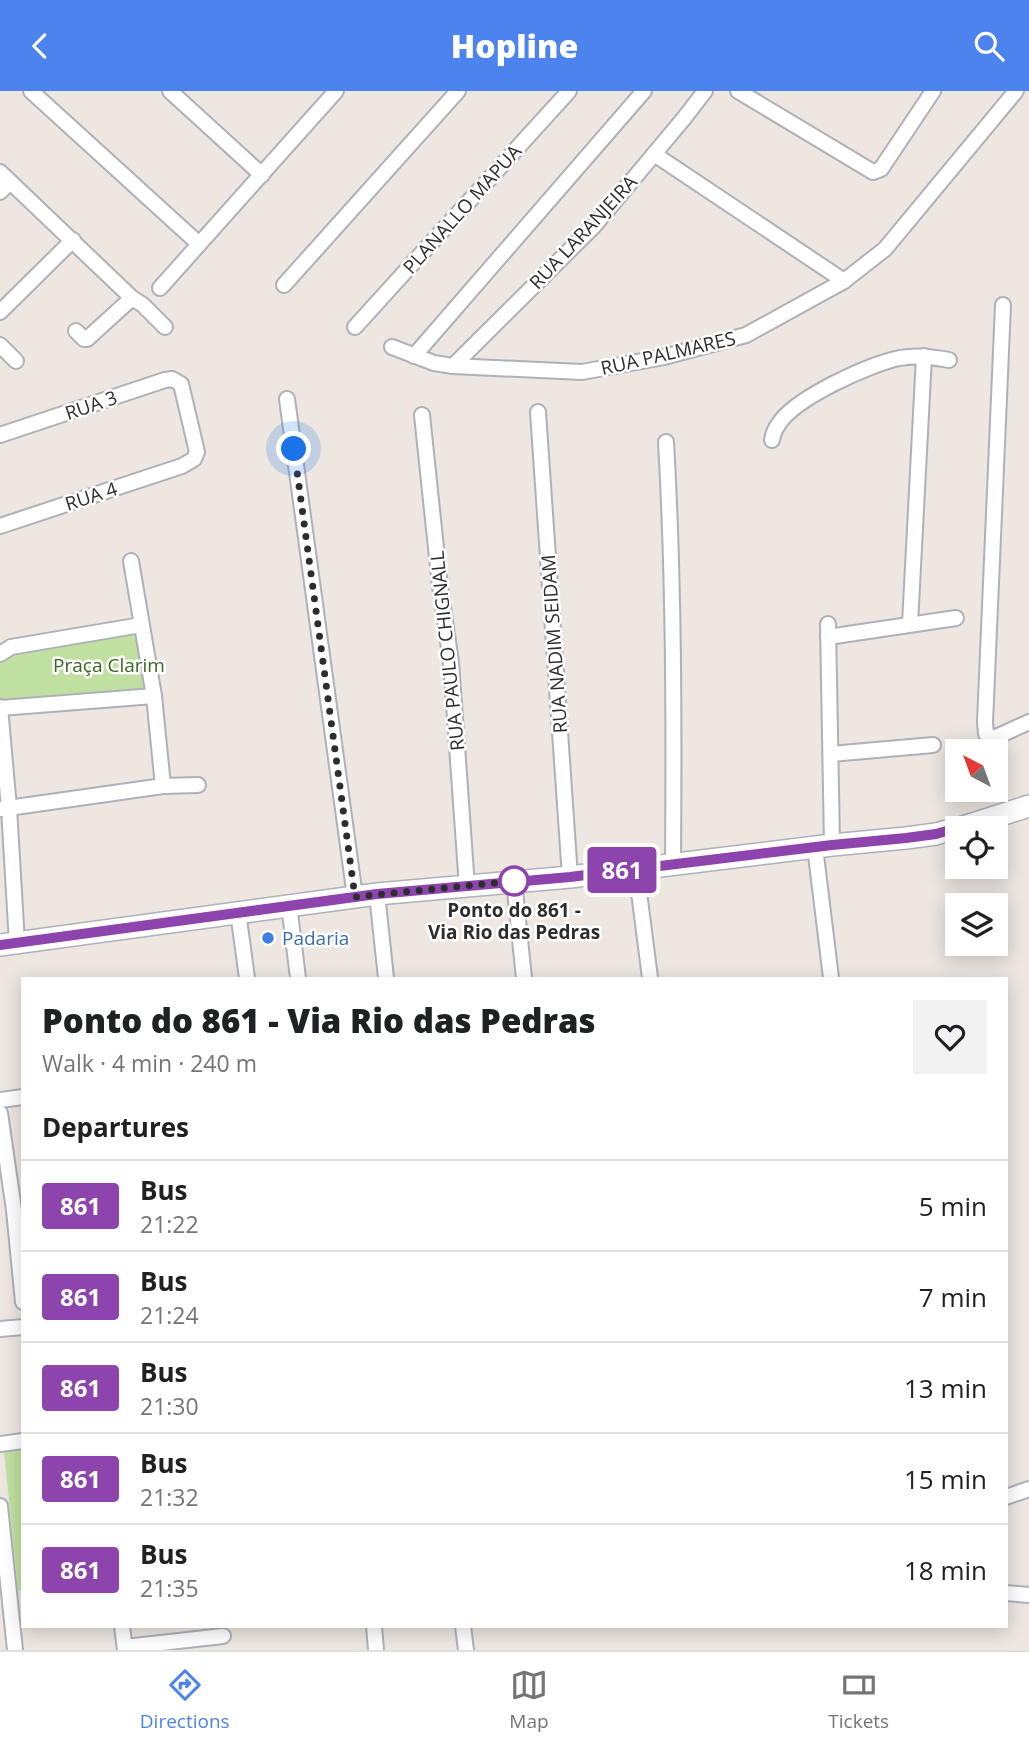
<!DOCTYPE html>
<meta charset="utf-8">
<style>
:root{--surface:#fff;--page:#f2f2f2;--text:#202124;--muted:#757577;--line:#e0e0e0;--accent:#4d83ef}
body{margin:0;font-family:"Open Sans",sans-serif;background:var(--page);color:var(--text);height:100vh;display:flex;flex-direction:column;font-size:26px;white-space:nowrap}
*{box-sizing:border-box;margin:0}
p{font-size:23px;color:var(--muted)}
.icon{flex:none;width:38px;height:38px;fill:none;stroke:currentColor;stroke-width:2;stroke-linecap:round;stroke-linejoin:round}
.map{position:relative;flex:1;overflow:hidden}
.drawer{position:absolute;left:21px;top:886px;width:987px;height:651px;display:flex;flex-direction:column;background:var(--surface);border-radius:0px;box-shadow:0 4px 18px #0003}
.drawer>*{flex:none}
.badge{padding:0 14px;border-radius:5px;font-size:24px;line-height:46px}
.needle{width:46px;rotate:319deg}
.buttons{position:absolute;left:945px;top:648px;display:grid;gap:14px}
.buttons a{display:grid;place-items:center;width:63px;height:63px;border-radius:0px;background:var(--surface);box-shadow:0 4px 18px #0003;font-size:35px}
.you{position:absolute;width:35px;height:35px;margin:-18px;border:5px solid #fff;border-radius:50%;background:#1a73e8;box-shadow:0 0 0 10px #1a73e833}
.map>.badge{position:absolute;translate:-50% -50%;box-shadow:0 0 0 4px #fff}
h2{padding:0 21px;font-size:26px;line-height:63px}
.round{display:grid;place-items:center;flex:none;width:74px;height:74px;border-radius:0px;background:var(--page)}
.headline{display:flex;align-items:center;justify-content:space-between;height:119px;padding:0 21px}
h1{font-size:33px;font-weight:800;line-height:52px}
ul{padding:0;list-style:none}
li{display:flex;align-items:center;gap:21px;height:91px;padding:0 21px;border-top:2px solid var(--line)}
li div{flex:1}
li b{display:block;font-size:26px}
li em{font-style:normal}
li .badge{min-width:77px;font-weight:700;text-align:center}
header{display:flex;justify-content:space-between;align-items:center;height:91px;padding:0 21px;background:var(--accent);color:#fff;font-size:32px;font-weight:800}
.menu{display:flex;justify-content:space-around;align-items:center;height:98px;border-top:2px solid var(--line);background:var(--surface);font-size:19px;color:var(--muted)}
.menu a{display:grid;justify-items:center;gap:4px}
.menu .active{color:var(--accent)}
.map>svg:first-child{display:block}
.green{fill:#c0e0a1}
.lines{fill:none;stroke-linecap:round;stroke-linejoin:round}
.street-casing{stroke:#adb1b8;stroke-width:18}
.secondary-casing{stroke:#adb1b8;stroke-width:24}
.street{stroke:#fff;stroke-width:14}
.secondary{stroke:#fff;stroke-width:21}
.line-casing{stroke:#fff;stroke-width:16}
.line{stroke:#8e44ad;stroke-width:10}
.walk{stroke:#2d2d2d;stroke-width:7;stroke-dasharray:0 12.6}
.stop-dot{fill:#fff;stroke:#8e44ad;stroke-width:3.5}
.shop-dot{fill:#3f7fe0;stroke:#fff;stroke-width:2.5}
.labels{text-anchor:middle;stroke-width:5;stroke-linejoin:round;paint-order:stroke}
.street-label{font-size:19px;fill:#2d2d2d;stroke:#fff}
.park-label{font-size:19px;fill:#396720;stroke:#fff}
.stop-label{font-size:19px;font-weight:bold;fill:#2d2d2d;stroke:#fff}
.shop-label{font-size:19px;fill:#366cbe;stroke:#fff;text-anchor:start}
</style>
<header><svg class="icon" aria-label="back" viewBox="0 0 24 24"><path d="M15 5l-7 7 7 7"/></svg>Hopline<svg class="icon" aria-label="search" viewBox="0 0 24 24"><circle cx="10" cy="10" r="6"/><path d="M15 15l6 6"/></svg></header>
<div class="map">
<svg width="1029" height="1559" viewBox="0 0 1029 1559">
<rect width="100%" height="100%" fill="#ede6e1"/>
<g class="green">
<path d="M 141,534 L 154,605 L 0,617 L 0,563 Z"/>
<path d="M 23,1356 L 23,1499 L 18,1500 L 4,1359 Z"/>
</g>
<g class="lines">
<defs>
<g id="street">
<path d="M 31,0 L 199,153"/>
<path d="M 170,0 L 262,84"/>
<path d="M 738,0 L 873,81 L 881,78 L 933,0"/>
<path d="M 654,63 L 844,190"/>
<path d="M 0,81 L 132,207 L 143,214 L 165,236"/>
<path d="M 0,101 L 10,91"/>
<path d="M 284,194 L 458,0"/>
<path d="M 160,197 L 336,0"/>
<path d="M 1003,214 L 985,631 L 986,643 L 989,646 L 996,646 L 1029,631"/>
<path d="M 0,221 L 73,149"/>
<path d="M 355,236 L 569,0"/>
<path d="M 76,240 L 84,248 L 87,248 L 132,207"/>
<path d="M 0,254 L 16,270"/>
<path d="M 392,256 L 434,272 L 453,275 L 582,281 L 664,266 L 746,244 L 844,190 L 885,158 L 1016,0"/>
<path d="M 414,265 L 644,0"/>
<path d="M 453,275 L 594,135 L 685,26 L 705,0"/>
<path d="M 287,308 L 355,806"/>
<path d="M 538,321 L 570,786"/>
<path d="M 422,324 L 440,495 L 451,571 L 467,796"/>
<path d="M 0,344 L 165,289 L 172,288 L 181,293 L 197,361 L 194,368 L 182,375 L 0,435"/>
<path d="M 772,349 C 773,344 775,338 778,334 C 794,307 870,273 900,267 C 917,264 932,266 949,269"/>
<path d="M 666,351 C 674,491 674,633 673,773"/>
<path d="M 131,470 L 154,605 L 163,695"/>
<path d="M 828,533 L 832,754"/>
<path d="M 910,533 L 924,265"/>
<path d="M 828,546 L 956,527"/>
<path d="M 0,563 L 11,556 L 141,534"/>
<path d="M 0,616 L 9,717 L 17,852"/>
<path d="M 0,617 L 154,605"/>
<path d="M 831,663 L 933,654"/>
<path d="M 1,718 L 163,695 L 198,694"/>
<path d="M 815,756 L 831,887"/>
<path d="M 636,778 L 650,887"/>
<path d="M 514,790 L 524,887"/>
<path d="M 377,803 L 386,887"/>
<path d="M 289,814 L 298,887"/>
<path d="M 238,821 L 247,887"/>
<path d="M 0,1009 L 23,1006"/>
<path d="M 0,1022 L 14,1119 L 23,1211"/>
<path d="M 0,1238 L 23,1236"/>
<path d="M 0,1353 L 23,1350"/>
<path d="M 1006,1406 L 1029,1398"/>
<path d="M 0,1415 L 15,1559"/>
<path d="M 1006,1502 L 1029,1504"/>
<path d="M 122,1535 L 125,1559"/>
<path d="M 374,1535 L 376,1559"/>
<path d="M 463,1535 L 466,1559"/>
<path d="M 125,1556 L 223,1545"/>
</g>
<g id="secondary">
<path d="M 960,737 L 1029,715"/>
<path d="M 0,854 L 377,803 L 570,786 L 832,754 L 906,747 L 936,743 L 957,737"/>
</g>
</defs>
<use href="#street" class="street-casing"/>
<use href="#secondary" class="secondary-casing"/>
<use href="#street" class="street"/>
<use href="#secondary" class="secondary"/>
</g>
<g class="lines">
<defs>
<path id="line" d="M 0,854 L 377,803 L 570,786 L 832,754 L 906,747 L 936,743 L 957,737"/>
</defs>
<use href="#line" class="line-casing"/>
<use href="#line" class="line"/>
<path class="walk" d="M 294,358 L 355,806 L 514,790"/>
</g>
<circle class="stop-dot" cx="514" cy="790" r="14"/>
<circle class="shop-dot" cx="268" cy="847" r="7"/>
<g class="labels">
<g class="street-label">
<text transform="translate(462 118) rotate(-48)" y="7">PLANALLO MAPUA</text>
<text transform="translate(583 141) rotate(-47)" y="7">RUA LARANJEIRA</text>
<text transform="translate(668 262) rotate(-13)" y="7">RUA PALMARES</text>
<text transform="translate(91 314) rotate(-19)" y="7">RUA 3</text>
<text transform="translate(91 405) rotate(-18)" y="7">RUA 4</text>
<text transform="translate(554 553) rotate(-94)" y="7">RUA NADIM SEIDAM</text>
<text transform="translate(447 560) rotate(-96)" y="7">RUA PAULO CHIGNALL</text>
</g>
<g class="park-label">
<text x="109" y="581">Praça Clarim</text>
</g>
<g class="stop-label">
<text x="514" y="826">Ponto do 861 -<tspan x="514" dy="22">Via Rio das Pedras</tspan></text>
</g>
<g class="shop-label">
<text x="282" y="854">Padaria</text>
</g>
</g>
</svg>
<div class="buttons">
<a><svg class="needle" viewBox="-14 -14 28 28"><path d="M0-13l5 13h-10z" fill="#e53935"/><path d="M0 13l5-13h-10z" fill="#757577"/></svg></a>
<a><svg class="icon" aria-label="locate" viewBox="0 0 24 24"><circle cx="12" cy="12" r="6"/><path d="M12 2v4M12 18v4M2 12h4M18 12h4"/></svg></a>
<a><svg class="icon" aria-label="layers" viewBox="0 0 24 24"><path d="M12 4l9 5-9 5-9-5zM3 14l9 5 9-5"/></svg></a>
</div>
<div class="you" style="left:294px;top:358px"></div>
<b class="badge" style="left:622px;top:779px;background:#8e44ad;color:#fff">861</b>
<section class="drawer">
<div class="headline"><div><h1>Ponto do 861 - Via Rio das Pedras</h1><p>Walk · 4 min · 240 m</p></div><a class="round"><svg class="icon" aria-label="heart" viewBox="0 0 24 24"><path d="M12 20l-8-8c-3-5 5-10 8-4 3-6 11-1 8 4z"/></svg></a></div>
<h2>Departures</h2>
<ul>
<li><span class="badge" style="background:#8e44ad;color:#fff">861</span><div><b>Bus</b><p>21:22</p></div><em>5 min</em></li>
<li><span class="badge" style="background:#8e44ad;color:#fff">861</span><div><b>Bus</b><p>21:24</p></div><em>7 min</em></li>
<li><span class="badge" style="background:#8e44ad;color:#fff">861</span><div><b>Bus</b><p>21:30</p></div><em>13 min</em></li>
<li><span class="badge" style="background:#8e44ad;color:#fff">861</span><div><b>Bus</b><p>21:32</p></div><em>15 min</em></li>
<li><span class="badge" style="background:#8e44ad;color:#fff">861</span><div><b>Bus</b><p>21:35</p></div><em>18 min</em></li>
</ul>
</section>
</div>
<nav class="menu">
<a class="active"><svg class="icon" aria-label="directions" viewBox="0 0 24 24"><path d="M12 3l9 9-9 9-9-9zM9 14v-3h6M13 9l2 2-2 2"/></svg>Directions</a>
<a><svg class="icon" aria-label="map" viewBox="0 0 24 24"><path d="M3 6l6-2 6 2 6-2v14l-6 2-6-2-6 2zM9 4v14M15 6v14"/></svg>Map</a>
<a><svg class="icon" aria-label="tickets" viewBox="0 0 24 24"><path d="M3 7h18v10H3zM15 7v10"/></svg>Tickets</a>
</nav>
